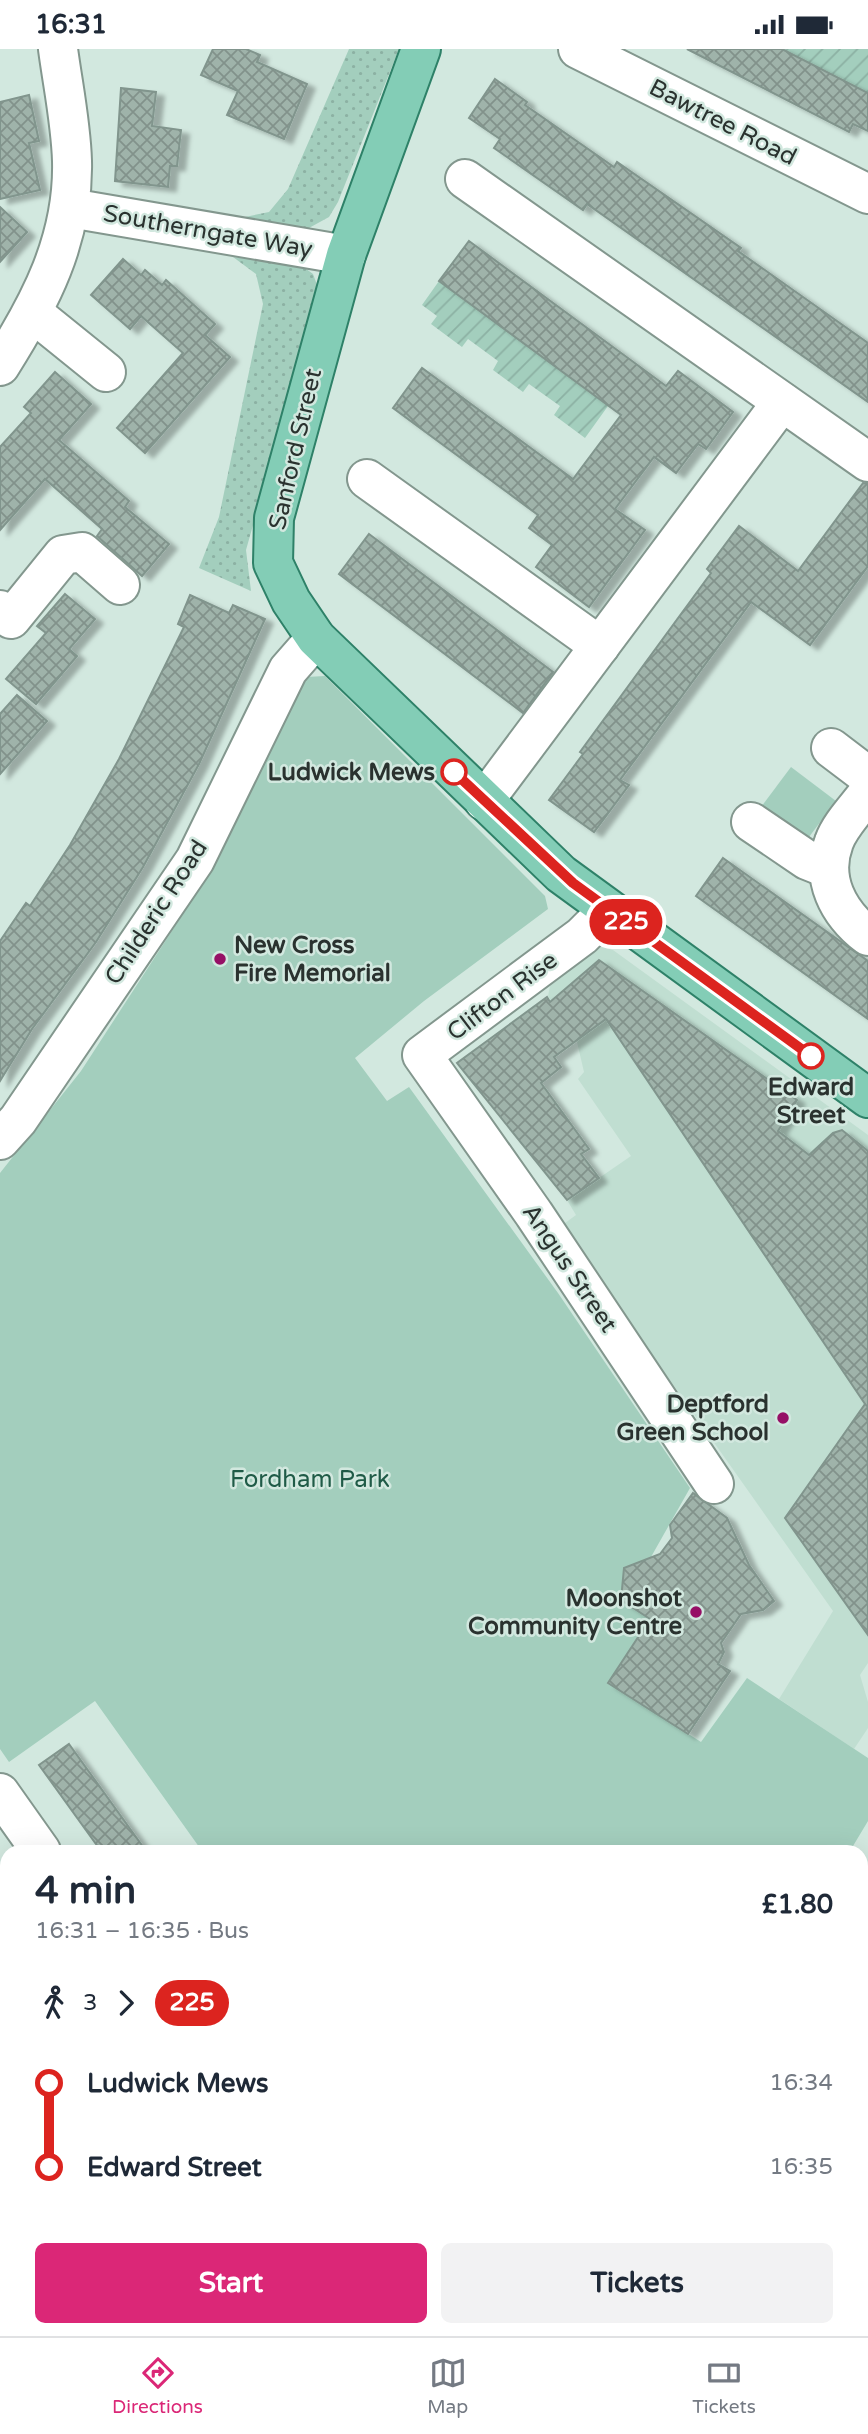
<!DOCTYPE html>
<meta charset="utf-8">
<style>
:root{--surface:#fff;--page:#f2f2f3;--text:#1f2937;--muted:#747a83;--line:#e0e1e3;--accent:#db2777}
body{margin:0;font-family:"Varela Round",sans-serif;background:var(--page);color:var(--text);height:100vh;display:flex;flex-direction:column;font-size:26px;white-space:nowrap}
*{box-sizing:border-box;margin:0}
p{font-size:23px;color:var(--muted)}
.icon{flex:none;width:38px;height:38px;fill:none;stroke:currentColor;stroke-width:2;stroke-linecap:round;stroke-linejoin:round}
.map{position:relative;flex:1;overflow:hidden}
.side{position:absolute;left:0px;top:1796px;width:868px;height:492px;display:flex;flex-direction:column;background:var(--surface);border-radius:21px 21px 0 0;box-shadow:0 7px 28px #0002}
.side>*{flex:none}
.badge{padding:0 14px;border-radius:23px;font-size:24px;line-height:46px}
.map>.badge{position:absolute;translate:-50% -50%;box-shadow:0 0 0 4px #fff}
.legs{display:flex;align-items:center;gap:10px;height:77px;padding:0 35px;font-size:23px}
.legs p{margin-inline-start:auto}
.headline{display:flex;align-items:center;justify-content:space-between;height:119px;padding:0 35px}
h1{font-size:38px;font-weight:700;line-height:52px}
.cta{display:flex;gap:14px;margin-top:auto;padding:14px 35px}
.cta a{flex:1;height:80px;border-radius:10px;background:var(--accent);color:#fff;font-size:28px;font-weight:700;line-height:80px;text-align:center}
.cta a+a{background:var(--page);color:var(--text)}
ul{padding:0 35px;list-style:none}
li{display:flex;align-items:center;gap:24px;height:84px;font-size:26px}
li i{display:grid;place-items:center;width:10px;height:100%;margin:0 9px;background:currentColor}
li i::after{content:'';width:18px;height:18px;margin:-9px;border:5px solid;border-radius:50%;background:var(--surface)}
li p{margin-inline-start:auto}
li:first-child i{background:linear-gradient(#0000 50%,currentColor 0)}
li:last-child i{background:linear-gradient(currentColor 50%,#0000 0)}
.status{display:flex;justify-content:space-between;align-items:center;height:49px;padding:0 35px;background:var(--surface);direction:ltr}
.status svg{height:19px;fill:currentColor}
.tabs{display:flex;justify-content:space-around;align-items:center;height:98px;border-top:2px solid var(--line);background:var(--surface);font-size:19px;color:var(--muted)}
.tabs a{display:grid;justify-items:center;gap:4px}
.tabs .selected{color:var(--accent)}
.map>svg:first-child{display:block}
.built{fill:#c0ded1}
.grass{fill:url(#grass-dots)}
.park{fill:#a3cebd}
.garden{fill:url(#garden-furrows)}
.building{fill:url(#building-cross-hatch);stroke:#81958d;stroke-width:2;filter:url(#shadow)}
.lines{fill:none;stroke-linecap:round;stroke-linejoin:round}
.minor-casing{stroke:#83978e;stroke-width:42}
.major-casing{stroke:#2e8168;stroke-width:42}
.minor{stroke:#fff;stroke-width:38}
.major{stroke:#83cdb6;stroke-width:38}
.rail-casing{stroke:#86958f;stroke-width:8}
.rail{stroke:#d2e8df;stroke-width:5;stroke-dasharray:16;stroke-linecap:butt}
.line-1-casing{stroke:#fff;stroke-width:16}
.line-1{stroke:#dc241f;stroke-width:10}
.stop-1-dot{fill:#fff;stroke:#dc241f;stroke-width:3.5}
.poi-dot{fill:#960f66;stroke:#d2e8df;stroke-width:2.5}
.labels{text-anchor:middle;stroke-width:5;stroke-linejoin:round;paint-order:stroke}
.street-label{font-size:24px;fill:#2a322f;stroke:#d2e8df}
.stop-label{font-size:24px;font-weight:bold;fill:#2a322f;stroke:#d2e8df;text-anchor:end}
.poi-label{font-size:24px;font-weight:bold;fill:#2a322f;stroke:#d2e8df;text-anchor:end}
.park-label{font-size:24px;fill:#1f5b47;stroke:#d2e8df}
</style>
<div class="status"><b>16:31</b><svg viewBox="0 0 49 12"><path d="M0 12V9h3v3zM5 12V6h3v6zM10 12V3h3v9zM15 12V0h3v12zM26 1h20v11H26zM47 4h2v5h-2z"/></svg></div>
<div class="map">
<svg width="868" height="2287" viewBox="0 0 868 2287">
<defs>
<pattern id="grass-dots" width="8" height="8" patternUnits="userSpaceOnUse" patternTransform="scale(1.75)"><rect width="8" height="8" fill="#a3cebd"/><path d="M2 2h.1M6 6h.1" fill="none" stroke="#8cb1a3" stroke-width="1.8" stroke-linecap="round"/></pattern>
<pattern id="garden-furrows" width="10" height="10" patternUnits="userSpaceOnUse" patternTransform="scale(1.75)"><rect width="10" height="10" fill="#a3cebd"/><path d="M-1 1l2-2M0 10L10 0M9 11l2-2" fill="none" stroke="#8cb1a3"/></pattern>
<pattern id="building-cross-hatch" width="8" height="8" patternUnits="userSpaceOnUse" patternTransform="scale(1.75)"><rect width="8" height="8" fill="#9fb3aa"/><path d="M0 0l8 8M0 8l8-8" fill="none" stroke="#82928b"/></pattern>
<filter id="shadow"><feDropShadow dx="8" dy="4.5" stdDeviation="2" flood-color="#0004"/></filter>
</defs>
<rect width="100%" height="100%" fill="#d2e8df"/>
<g class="built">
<path d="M 600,897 L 613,901 L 868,1086 L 868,1614 L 860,1626 L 868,1653 L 868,1679 L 854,1700 L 779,1650 L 833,1562 L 561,1177 L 576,1166 L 567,1151 L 631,1107 L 578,1030 L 584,1023 L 577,993 L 548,947 L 550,937 Z"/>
<path d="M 0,2167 L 7,2177 L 7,2280 L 78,2280 L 83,2287 L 0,2287 Z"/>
</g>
<g class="grass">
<path d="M 349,0 L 399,0 L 338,153 L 329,168 L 298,185 L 240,169 L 269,163 L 288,140 Z"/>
<path d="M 233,208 L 301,216 L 313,225 L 319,241 L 246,501 L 251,542 L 199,519 L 219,468 L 263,255 L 256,225 Z"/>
<path d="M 372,2280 L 468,2280 L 461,2287 L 377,2287 Z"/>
</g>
<g class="park">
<path d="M 325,627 L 545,847 L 548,860 L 424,952 L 355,1009 L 387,1052 L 409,1038 L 558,1244 L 690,1439 L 651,1508 L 624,1520 L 621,1551 L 650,1570 L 608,1634 L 701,1693 L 747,1629 L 868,1709 L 868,1772 L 850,1802 L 202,1802 L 95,1652 L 9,1713 L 0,1700 L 0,1124 L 81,1022 L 179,871 L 234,777 L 306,628 Z"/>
<path d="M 791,718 L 836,752 L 806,792 L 761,758 Z"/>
</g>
<g class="garden">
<path d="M 782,0 L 868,0 L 868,44 Z"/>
<path d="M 439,232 L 608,357 L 585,389 L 554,366 L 560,357 L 529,335 L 523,343 L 493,321 L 498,312 L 468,290 L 462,298 L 431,275 L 437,267 L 422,256 Z"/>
</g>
<g class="building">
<path d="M 213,0 L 246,0 L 260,6 L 257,13 L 307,35 L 284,90 L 227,66 L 238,42 L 201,26 Z"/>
<path d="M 687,0 L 782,0 L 868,44 L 868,82 L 853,75 L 849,83 Z"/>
<path d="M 495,30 L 527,53 L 525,56 L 614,118 L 617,113 L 741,199 L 738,202 L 868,294 L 868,353 L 587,155 L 583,161 L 494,99 L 500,90 L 469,69 Z"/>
<path d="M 121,39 L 156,43 L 152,77 L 181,81 L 177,117 L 170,117 L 168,138 L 115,132 Z"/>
<path d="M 29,46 L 39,92 L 29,94 L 40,141 L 0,150 L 0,53 Z"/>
<path d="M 0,158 L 27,183 L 0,213 Z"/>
<path d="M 469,192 L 666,337 L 678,322 L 733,363 L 706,400 L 698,395 L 676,424 L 654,408 L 615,460 L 645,481 L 589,558 L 536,518 L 552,496 L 529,479 L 538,466 L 393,359 L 422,319 L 573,430 L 621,366 L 439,232 Z"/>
<path d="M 123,210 L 141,226 L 145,221 L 162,236 L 166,231 L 215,275 L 205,286 L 230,308 L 145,404 L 117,379 L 183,304 L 141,267 L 130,280 L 91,246 Z"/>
<path d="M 55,323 L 91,355 L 59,391 L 129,452 L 125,458 L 169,495 L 142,527 L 97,487 L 102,480 L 45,430 L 0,481 L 0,398 L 31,364 L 24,358 Z"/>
<path d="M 863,434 L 868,435 L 868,517 L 810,596 L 751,553 L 620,731 L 629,736 L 594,783 L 549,751 L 583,705 L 580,703 L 711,524 L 707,520 L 739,477 L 798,522 Z"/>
<path d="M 369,485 L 553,623 L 523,664 L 339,525 Z"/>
<path d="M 65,545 L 95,570 L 69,600 L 77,607 L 36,655 L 6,630 L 46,584 L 37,577 Z"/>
<path d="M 190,546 L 229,564 L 233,556 L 265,570 L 199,715 L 143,818 L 96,893 L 32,980 L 0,1032 L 0,892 L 26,854 L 30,857 L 70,796 L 119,710 L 184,578 L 178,575 Z"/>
<path d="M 17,646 L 47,672 L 0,725 L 0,665 Z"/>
<path d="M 723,809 L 868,912 L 868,970 L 696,847 Z"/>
<path d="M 599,911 L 797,1051 L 778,1082 L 809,1106 L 833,1084 L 842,1081 L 868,1102 L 868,1586 L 785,1469 L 865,1355 L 606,970 L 554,1008 L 561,1018 L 541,1034 L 589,1100 L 581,1105 L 599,1129 L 567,1151 L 457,1014 L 547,948 L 550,953 Z"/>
<path d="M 693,1444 L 727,1469 L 749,1516 L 774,1552 L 763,1561 L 741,1565 L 721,1594 L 724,1603 L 718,1615 L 730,1622 L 688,1685 L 608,1634 L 650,1570 L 621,1551 L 624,1519 L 660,1505 L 672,1489 L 670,1476 Z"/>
<path d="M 69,1695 L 146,1802 L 101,1802 L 39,1716 Z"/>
</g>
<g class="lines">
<defs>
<g id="minor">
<path d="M 578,0 L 868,145"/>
<path d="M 465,130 L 868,413"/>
<path d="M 70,159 L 346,206"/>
<path d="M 33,264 L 106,323"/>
<path d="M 0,317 C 40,254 74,190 72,112 C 71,75 63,37 58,0"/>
<path d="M 367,430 L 600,597"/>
<path d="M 0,561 L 11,570 L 63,506 L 82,503 L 120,536"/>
<path d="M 831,699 L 868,727"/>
<path d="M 868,744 C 857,759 840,776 834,793 C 820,830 838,864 868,887"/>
<path d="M 484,752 L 782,353"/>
<path d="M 751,773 L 807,811 L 827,819"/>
<path d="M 605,858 L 596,873 L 582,887 L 422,1006 L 534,1165 L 714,1435"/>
<path d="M 0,1091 L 18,1071 L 195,811 L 288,621 L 316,589"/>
<path d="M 0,1744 L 41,1802"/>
<path d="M 0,1847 L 7,1857"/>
<path d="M 0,2119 L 7,2129"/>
<path d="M 342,2280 L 347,2287"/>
<path d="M 499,2287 L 506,2280"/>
</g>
<g id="major">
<path d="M 421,0 L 346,206 L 274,469 L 273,514 L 291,552 L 316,589 L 561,825 L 868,1049"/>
<path d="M 861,1861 L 868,1852"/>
<path d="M 124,2287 L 133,2280"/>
</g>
</defs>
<use href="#minor" class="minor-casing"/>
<use href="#major" class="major-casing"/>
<use href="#minor" class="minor"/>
<use href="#major" class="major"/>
<defs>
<g id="rail">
<path d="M 861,2047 L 868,2038"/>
<path d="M 861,2080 L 868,2071"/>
<path d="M 861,2107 L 868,2098"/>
<path d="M 861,2152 L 868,2142"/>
<path d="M 861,2194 L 868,2184"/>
<path d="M 861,2260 L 868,2250"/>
<path d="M 672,2287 L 678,2280"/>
<path d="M 699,2287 L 704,2280"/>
<path d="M 720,2287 L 725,2280"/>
<path d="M 766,2287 L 770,2280"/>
<path d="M 793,2287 L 798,2280"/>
<path d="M 842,2287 L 847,2280"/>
</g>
</defs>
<use href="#rail" class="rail-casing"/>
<use href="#rail" class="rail"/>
</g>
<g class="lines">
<defs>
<path id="line-1" d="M 454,723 L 573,834 L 811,1007"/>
</defs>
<use href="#line-1" class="line-1-casing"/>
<use href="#line-1" class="line-1"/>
</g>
<g class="stop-1-dot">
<circle cx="454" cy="723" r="12"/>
<circle cx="811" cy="1007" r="12"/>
</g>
<g class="poi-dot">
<circle cx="220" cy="910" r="7"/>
<circle cx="783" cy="1369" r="7"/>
<circle cx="696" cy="1563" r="7"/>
</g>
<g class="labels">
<g class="street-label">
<text transform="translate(723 73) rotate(27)" y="8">Bawtree Road</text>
<text transform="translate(208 182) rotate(10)" y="8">Southerngate Way</text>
<text transform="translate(295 400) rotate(-77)" y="8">Sanford Street</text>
<text transform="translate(156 863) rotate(-57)" y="8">Childeric Road</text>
<text transform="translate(502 947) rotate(-37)" y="8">Clifton Rise</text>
<text transform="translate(570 1219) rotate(56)" y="8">Angus Street</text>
</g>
<g class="stop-label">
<text x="435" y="731">Ludwick Mews</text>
<text x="811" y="1046" text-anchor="middle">Edward<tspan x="811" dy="28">Street</tspan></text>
</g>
<g class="poi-label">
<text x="234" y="904" text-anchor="start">New Cross<tspan x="234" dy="28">Fire Memorial</tspan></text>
<text x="769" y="1363">Deptford<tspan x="769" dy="28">Green School</tspan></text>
<text x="682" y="1557">Moonshot<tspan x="682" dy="28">Community Centre</tspan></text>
</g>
<g class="park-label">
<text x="310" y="1438">Fordham Park</text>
</g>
</g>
</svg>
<b class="badge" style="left:626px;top:873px;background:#dc241f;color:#fff">225</b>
<section class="side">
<div class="headline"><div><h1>4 min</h1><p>16:31 – 16:35 · Bus</p></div><b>£1.80</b></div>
<div class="legs"><svg class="icon" aria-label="walk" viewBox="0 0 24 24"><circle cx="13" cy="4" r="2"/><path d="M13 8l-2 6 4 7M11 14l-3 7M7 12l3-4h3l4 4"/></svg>3<svg class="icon" aria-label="forward" viewBox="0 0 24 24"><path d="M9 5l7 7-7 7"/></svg><b class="badge" style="background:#dc241f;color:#fff">225</b></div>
<ul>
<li><i style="color:#dc241f"></i><b>Ludwick Mews</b><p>16:34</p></li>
<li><i style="color:#dc241f"></i><b>Edward Street</b><p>16:35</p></li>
</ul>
<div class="cta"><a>Start</a><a>Tickets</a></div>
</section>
</div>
<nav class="tabs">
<a class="selected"><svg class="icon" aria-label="directions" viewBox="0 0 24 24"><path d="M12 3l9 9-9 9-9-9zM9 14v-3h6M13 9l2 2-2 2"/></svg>Directions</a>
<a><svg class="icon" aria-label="map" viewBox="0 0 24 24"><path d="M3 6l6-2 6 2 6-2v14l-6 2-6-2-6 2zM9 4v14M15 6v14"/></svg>Map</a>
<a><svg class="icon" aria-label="tickets" viewBox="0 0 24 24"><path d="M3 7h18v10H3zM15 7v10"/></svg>Tickets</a>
</nav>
